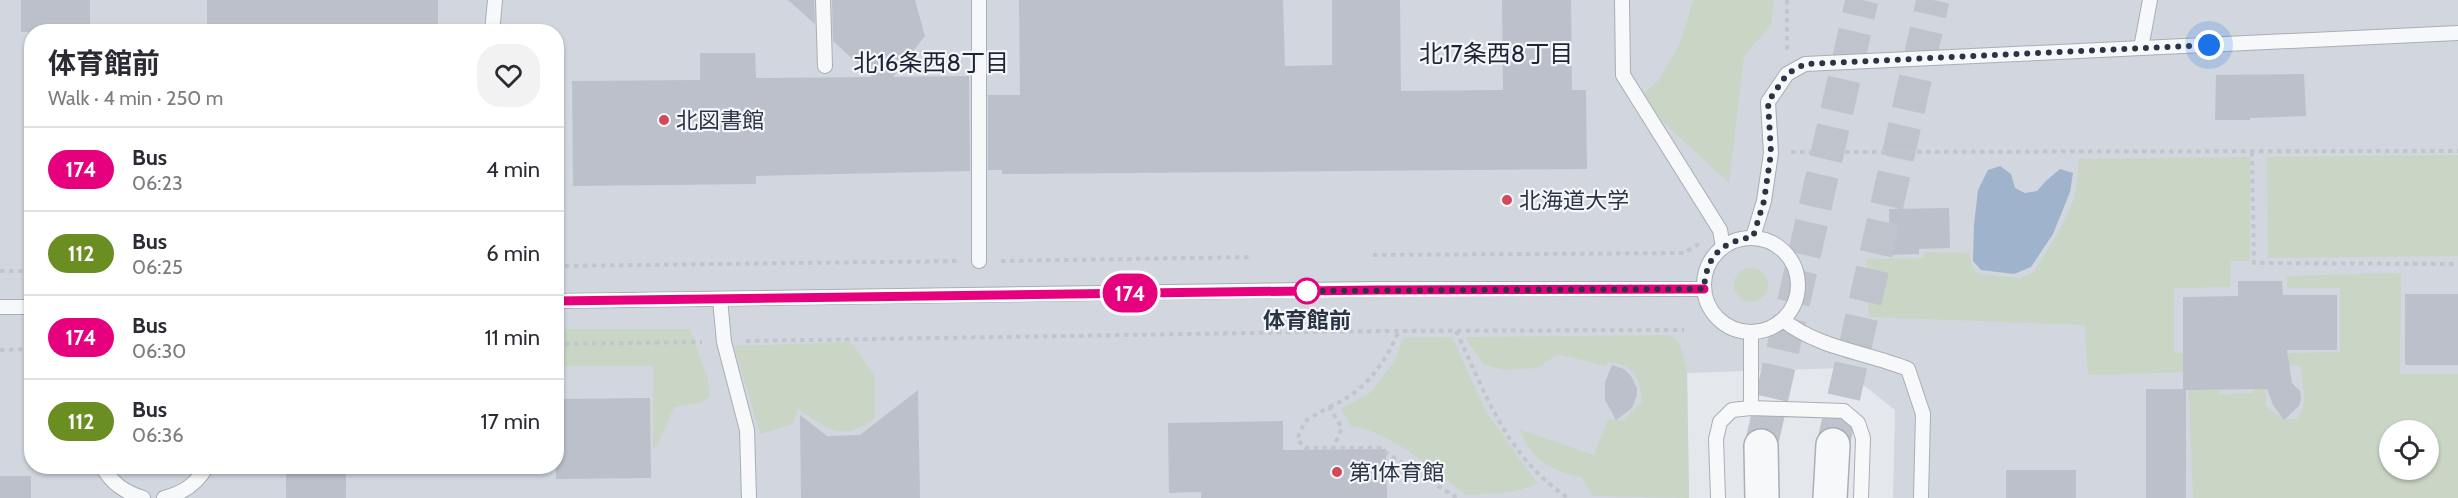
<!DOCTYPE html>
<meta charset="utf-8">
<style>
:root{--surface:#fff;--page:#f2f2f3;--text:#2b2b33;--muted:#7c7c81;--line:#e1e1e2}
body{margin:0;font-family:Cabin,"Noto Sans JP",sans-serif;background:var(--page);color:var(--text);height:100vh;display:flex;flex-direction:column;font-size:22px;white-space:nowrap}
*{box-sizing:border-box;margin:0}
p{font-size:20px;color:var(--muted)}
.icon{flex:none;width:33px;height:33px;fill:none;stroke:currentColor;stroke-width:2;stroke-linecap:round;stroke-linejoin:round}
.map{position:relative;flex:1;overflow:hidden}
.panel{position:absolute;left:24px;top:24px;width:540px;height:450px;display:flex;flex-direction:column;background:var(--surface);border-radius:24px;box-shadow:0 2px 4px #0004}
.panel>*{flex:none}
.badge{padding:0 12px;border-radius:20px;font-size:21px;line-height:39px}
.controls{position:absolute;left:2379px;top:420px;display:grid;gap:12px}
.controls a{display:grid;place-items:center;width:60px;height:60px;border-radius:50%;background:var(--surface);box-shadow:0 2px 4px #0004;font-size:30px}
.you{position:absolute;width:30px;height:30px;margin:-15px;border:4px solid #fff;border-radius:50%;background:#1a73e8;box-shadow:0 0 0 9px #1a73e833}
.map>.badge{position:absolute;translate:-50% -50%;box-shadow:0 0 0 3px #fff}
.round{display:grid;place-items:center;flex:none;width:63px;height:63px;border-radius:24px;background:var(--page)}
.summary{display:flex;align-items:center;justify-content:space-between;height:102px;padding:0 24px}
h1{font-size:28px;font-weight:700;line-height:45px}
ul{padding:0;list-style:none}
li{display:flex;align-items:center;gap:18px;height:84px;padding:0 24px;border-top:2px solid var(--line)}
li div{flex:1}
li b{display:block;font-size:22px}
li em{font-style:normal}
li .badge{min-width:66px;font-weight:700;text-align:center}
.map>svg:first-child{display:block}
.built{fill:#d2d6de;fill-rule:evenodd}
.green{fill:#c9d6c5;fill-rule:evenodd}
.water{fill:#9fb4cc}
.building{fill:#bbc0ca}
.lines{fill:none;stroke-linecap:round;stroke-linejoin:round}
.tertiary-tunnel{stroke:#bfc3cb;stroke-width:33;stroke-dasharray:33 16;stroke-linecap:butt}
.service-casing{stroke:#a9aeb7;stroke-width:16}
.tertiary-casing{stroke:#a9aeb7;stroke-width:36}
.path{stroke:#c2c5cb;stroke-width:4;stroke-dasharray:4.5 4.5;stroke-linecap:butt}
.service{stroke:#f7f8fa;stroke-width:14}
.tertiary{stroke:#f7f8fa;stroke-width:33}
.line-casing{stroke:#fff;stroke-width:14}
.line{stroke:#e6007e;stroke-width:9}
.walk{stroke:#2b3445;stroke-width:6;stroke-dasharray:0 10.8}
.poi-dot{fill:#d1495b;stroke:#f4f6f9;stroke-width:2}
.stop-dot{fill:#fff;stroke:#e6007e;stroke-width:3}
.labels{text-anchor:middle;stroke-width:4.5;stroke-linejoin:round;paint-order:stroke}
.poi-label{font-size:22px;fill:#2b3445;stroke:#f4f6f9;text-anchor:start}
.stop-label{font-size:22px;font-weight:bold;fill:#2b3445;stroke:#f4f6f9}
.neighbourhood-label{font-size:24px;fill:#1d2536;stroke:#f4f6f9}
</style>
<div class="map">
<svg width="2458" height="498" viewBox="0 0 2458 498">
<rect width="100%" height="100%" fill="#e4e7ec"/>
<path class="built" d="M 0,0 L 2458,0 L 2458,498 L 1893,498 L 1895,410 L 1842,368 L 1687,373 L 1689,498 L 0,498 ZM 32,32 L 556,32 L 556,466 L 32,466 ZM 2390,430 L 2428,430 L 2428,470 L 2390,470 Z"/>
<g class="green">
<path d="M 1693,0 L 1774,0 L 1771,25 L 1744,56 L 1729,183 L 1664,123 L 1633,102 L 1658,81 L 1680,44 Z"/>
<path d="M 2458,155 L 2458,256 L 2268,258 L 2267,157 Z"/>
<path d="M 2250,157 L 2250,261 L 2231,261 L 2230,287 L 2174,288 L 2174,353 L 2219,352 L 2219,395 L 2253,393 L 2255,371 L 2266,372 L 2266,406 L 2283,419 L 2298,419 C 2309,396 2302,390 2301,366 L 2288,365 L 2288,353 L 2340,352 L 2340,288 L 2287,288 L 2287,276 L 2401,273 L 2400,374 L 2458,374 L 2458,498 L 2193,498 L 2188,372 L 2088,375 L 2085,325 L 1869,317 L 1866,259 L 1924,258 L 1924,252 L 1969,253 L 1972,266 L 1978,274 L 2019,278 L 2034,272 L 2059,231 L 2075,197 L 2079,159 ZM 2390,430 L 2428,430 L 2428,470 L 2390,470 Z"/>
<circle cx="1751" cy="285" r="17"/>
<path d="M 556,329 L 690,329 L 707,377 L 710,396 L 701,403 L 674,407 L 659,442 L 653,449 L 653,366 L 557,366 Z"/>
<path d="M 1670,335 L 1680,344 L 1687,373 L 1689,498 L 1593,496 L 1581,477 C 1552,472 1530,458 1520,430 L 1594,455 L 1608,419 L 1624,420 L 1642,401 C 1640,376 1634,365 1608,362 L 1606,366 L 1558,354 L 1537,368 L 1503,370 L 1483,364 L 1465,337 Z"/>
<path d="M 1452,337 L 1486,412 L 1538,484 L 1512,492 L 1467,495 C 1433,471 1393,432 1351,426 L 1341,409 L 1371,392 L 1395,360 L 1403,338 Z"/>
<path d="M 851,342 L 875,376 L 875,418 C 840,443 830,429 798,409 L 793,424 L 760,434 L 734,346 Z"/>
</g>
<path class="water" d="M 2000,166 L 2011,174 L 2015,188 L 2025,193 L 2037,191 L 2046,181 L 2060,169 L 2073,173 L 2070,192 L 2053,234 L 2031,267 L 2014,274 L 1981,270 L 1973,261 L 1974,225 L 1978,190 L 1988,170 Z"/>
<g class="building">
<rect x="21" y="0" width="69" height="32"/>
<rect x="207" y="0" width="231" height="32"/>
<path d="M 788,0 L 814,0 L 815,24 Z"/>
<path d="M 832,0 L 915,0 L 925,36 L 893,77 L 969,76 L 970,171 L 756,176 L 756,184 L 573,186 L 572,81 L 700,80 L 700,53 L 755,53 L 756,78 L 872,77 L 833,41 Z"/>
<path d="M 1019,0 L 1283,0 L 1285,66 L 1332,65 L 1332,0 L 1400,0 L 1401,91 L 1503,90 L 1502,0 L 1571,0 L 1572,90 L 1586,90 L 1587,169 L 1002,174 L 1002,170 L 988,170 L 988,95 L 1020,95 Z"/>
<path d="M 2304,74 L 2306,116 L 2250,118 L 2250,120 L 2215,120 L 2216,75 Z"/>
<path d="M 1949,208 L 1950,248 L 1919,249 L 1919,254 L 1889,255 L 1889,209 Z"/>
<path d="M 2238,281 L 2282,281 L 2283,295 L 2337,295 L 2337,350 L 2287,350 L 2292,383 L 2300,391 L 2301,399 L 2299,406 L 2284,420 L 2273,405 L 2267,389 L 2186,390 L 2186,498 L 2146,498 L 2146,389 L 2183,389 L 2183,297 L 2238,296 Z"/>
<rect x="2405" y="294" width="53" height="71"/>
<path d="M 1612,365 L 1624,369 L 1631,376 L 1637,389 L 1637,395 L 1632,408 L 1616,420 L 1605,400 L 1605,382 Z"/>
<path d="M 918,390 L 920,498 L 801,498 L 800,415 L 827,436 L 860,435 Z"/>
<path d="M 650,398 L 651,478 L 556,479 L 556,399 Z"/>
<path d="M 1283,421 L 1283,450 L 1386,449 L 1387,498 L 1201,498 L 1201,492 L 1169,493 L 1168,423 Z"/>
<rect x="286" y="466" width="60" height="32"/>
<rect x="2006" y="470" width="70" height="28"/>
<rect x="0" y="476" width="31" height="22"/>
</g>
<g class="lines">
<g class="tertiary-tunnel">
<path d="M 1833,445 L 1933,0"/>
<path d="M 1761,446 L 1862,0"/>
</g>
<defs>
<g id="service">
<path d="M 823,0 L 825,66"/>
<path d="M 979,0 L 979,261"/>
<path d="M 1622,0 L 1623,75 L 1720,230 L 1723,247"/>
<path d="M 492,32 L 495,0"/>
<path d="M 2141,48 L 2150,0"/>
<path d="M 1753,237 L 1764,201 L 1771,153 L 1768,102 L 1787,74 L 1805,64 L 2458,33"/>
<circle cx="1751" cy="285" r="47"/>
<path d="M 720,299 L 724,342 L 747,430 L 749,498"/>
<path d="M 556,301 L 1374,289 L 1704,289"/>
<path d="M 0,307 L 32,307"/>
<path d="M 1783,320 C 1820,349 1866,352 1908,369 L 1923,414 L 1921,498"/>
<path d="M 1751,408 L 1751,332"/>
<path d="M 102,466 C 112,484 125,492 143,498"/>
<path d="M 164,498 C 183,493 197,484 207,466"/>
<path d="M 1718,498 L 1716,439 L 1720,422 L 1732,410 L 1751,408 L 1844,411 L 1858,423 L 1863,438 L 1861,498"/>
</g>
<g id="tertiary">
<path d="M 1761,446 L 1762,498"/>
<path d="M 1830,498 L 1833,445"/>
</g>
</defs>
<use href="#service" class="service-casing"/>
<use href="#tertiary" class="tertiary-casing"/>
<g class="path">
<path d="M 1787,0 L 1787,50"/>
<path d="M 1791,152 L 2458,151"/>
<path d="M 2252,152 L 2254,263 L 2458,264"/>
<path d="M 1373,255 L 1684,253 L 1702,242"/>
<path d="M 1001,261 L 1252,257"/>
<path d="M 556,266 L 960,261"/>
<path d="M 0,271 L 32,271"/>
<path d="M 1456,331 C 1487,396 1505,455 1568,498"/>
<path d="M 746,341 L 1375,331 L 1684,330"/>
<path d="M 556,344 L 702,342"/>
<path d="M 0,350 L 32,349"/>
<path d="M 1329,407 C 1365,392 1383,366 1399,331"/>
<path d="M 1332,450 L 1342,428 L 1329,407 L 1305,421 L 1297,439 L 1305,448 L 1379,448 L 1457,498"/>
</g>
<use href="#service" class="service"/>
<use href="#tertiary" class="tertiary"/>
</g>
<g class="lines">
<defs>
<path id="line" d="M 556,301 L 1374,290 L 1704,289"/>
</defs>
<use href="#line" class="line-casing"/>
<use href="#line" class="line"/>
<path class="walk" d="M 1307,291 L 1304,291 L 1704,289 C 1706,257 1720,242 1753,237 L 1764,201 L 1771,153 L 1768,102 L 1787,74 L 1805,64 L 2209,45"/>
</g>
<g class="poi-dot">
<circle cx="664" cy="120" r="6"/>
<circle cx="1507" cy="200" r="6"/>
<circle cx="1337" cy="472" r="6"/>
</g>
<circle class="stop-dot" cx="1307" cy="291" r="12"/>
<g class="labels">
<g class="poi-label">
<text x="676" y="128">北図書館</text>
<text x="1519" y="208">北海道大学</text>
<text x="1349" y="480">第1体育館</text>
</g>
<g class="stop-label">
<text x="1307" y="328">体育館前</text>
</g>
<g class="neighbourhood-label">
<text x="1496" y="62">北17条西8丁目</text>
<text x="931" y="71">北16条西8丁目</text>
</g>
</g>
</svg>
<div class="controls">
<a><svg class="icon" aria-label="locate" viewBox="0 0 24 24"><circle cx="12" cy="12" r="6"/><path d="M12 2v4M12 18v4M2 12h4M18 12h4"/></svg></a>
</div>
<div class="you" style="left:2209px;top:45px"></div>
<b class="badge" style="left:1130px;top:293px;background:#e6007e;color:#fff">174</b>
<section class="panel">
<div class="summary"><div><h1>体育館前</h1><p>Walk · 4 min · 250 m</p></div><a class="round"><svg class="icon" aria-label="heart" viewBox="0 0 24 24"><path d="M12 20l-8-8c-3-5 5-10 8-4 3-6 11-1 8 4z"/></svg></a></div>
<ul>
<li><span class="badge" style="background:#e6007e;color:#fff">174</span><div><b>Bus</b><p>06:23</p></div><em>4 min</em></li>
<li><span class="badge" style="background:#6b8e23;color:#fff">112</span><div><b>Bus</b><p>06:25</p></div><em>6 min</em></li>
<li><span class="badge" style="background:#e6007e;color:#fff">174</span><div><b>Bus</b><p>06:30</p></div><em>11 min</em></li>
<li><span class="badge" style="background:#6b8e23;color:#fff">112</span><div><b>Bus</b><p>06:36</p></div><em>17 min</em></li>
</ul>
</section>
</div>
